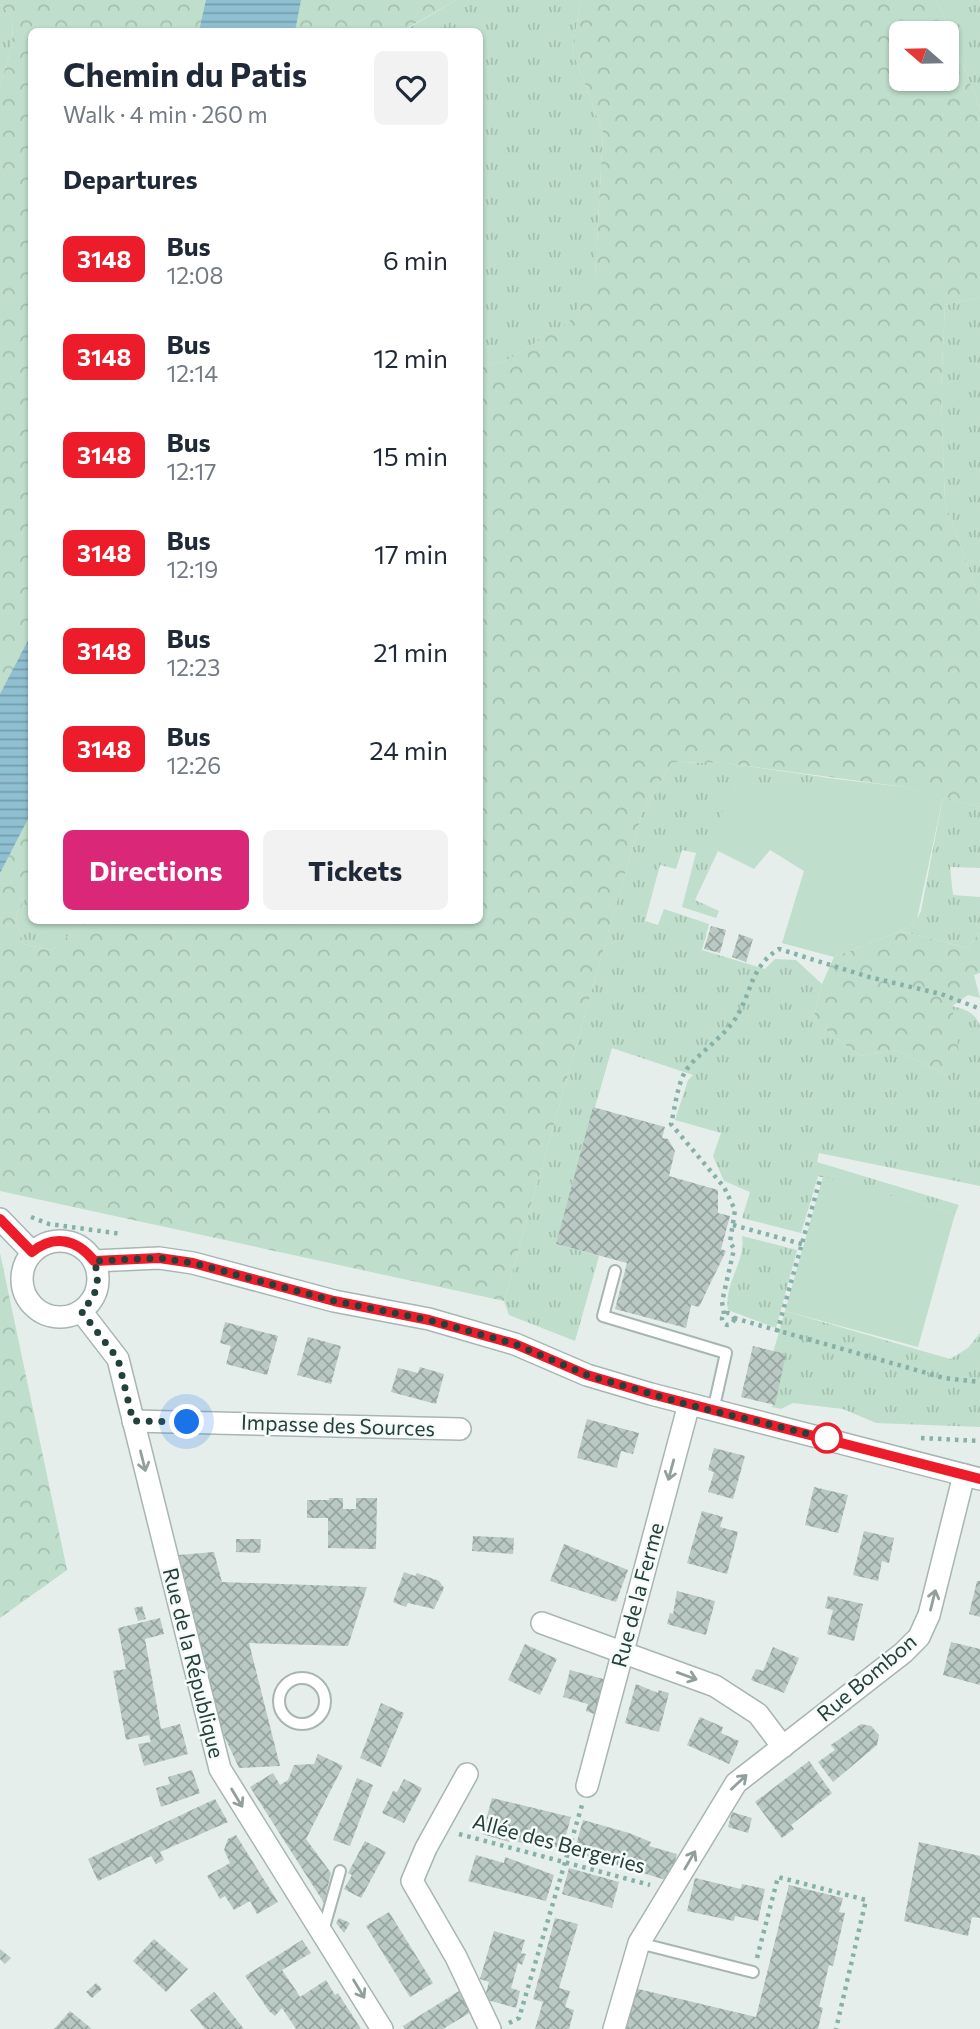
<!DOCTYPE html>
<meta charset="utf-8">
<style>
:root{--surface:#fff;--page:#f2f2f3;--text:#1f2937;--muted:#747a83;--accent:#db2777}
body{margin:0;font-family:Commissioner,sans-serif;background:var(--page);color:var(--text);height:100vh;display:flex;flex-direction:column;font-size:26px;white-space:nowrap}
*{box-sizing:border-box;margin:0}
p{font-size:23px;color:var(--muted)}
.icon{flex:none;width:38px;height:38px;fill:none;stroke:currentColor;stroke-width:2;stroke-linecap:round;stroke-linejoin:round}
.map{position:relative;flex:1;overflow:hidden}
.details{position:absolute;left:28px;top:28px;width:455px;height:896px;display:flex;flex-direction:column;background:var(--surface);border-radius:10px;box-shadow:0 2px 5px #0004}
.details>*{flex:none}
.badge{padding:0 14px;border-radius:10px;font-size:24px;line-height:46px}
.needle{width:46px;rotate:290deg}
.buttons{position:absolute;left:889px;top:21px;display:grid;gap:14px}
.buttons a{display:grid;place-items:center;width:70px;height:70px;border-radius:10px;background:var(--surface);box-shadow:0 2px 5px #0004;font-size:35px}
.you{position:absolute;width:35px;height:35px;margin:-18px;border:5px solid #fff;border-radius:50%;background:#1a73e8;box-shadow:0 0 0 10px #1a73e833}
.map>.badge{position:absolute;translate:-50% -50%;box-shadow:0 0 0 4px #fff}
h2{padding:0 35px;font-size:26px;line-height:63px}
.round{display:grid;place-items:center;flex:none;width:74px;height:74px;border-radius:10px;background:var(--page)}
.head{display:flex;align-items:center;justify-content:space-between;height:119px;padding:0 35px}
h1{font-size:33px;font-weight:700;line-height:52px}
.button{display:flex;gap:14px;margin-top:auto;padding:14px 35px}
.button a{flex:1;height:80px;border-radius:10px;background:var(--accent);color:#fff;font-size:28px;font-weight:700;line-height:80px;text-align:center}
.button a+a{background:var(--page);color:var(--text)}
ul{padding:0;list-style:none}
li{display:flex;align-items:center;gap:21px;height:98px;padding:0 35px}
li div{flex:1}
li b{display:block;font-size:26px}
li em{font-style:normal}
li .badge{min-width:77px;font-weight:700;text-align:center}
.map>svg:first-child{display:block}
.grass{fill:url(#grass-tufts)}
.forest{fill:url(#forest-crowns);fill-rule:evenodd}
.pitch{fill:#bfdecb}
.water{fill:url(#water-rules)}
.building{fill:url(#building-cross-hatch)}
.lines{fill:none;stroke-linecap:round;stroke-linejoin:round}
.service-casing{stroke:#a7b6b3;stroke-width:14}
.minor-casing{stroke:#a7b6b3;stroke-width:24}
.tertiary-casing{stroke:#a7b6b3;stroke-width:24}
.path{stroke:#86b1a8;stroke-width:4.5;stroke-dasharray:3.5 5;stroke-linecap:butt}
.service{stroke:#fff;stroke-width:10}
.minor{stroke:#fff;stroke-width:21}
.tertiary{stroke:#fff;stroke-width:21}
.oneway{stroke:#92a09d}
.line-casing{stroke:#fff;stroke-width:16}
.line{stroke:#ed1c2a;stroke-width:10}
.walk{stroke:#24403b;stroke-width:7;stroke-dasharray:0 12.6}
.stop-dot{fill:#fff;stroke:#ed1c2a;stroke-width:3.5}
.labels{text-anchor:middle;stroke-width:5;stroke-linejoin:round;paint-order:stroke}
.street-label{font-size:21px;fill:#24403b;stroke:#f6faf8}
</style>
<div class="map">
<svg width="980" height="2029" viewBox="0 0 980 2029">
<defs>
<pattern id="grass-tufts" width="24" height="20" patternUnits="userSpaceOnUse" patternTransform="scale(1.75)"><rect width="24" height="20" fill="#bfdecb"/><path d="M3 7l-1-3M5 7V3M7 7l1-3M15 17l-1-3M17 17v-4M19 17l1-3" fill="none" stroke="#a4c0af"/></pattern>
<pattern id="forest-crowns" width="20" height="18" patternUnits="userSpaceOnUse" patternTransform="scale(1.75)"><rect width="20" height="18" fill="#bfdecb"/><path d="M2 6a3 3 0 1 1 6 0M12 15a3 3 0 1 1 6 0" fill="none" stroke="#a4c0af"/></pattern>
<pattern id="water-rules" width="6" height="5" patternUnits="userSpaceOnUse" patternTransform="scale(1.75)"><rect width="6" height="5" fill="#8fc0d1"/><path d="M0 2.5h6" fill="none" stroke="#759dab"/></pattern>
<pattern id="building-cross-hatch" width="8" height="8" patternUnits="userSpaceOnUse" patternTransform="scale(1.75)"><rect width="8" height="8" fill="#bac9c4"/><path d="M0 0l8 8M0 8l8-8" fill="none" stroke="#97a5a0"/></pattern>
</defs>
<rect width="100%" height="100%" fill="#e5eeeb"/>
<g class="grass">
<path d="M 456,0 L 581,0 L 572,50 L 603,132 L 595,279 L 570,322 L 507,360 L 480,367 L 480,32 L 402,32 Z"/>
<path d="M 937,0 L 980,0 L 980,108 Z"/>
<path d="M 0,4 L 13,18 L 12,45 L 0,86 Z"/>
<path d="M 980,297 L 980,600 L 945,503 L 941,391 L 945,305 Z"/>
<path d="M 672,762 L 725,763 L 836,779 L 833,785 L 735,785 L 707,845 L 718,851 L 695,900 L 719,911 L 716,918 L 682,907 L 696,853 L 682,850 L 676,869 L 660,865 L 645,921 L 658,925 L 664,909 L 709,924 L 702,950 L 765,969 L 775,959 L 796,960 L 822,984 L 813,1020 L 860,1056 L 896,1050 L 948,1076 L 952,1006 C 965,1009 976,1013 980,1026 L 980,1186 L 819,1153 L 817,1162 L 959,1205 L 955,1214 L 818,1176 L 801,1233 L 742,1218 L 750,1192 L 724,1181 L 713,1156 L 721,1133 L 675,1120 L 688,1080 L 693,1075 L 612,1048 L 556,1244 L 599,1256 L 575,1341 L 509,1315 L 504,1301 L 642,813 Z"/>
<path d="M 943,797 L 980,807 L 980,868 L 950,867 L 953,895 L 980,897 L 980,932 L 968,948 L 901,931 L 917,919 L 921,911 Z"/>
<path d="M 31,887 L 32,920 L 84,921 L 53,950 L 23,944 L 16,916 Z"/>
<path d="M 742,1236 L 797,1250 L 776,1328 L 728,1310 C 724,1281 746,1263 742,1236 Z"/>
<path d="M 785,1311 L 950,1359 L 968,1348 L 980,1333 L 980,1427 L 876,1423 L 843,1409 L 793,1403 L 781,1409 L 772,1407 L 783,1356 L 773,1353 Z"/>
</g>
<g class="forest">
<path d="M 0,0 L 456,0 L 402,31 L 32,32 L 32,887 L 16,916 L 23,944 L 53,950 L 84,921 L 480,920 L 480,367 L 507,360 L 569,322 L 595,279 L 603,132 L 572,50 L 581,0 L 937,0 L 980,108 L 980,297 L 945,305 L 941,391 L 945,503 L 980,600 L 980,807 L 905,787 L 725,763 L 672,762 L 642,813 L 504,1301 L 0,1191 L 0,86 L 12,45 L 13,18 L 0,4 ZM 901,33 L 947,33 L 947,79 L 901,79 Z"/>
<path d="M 901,931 L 968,948 L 980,932 L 980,973 L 974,975 L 980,998 L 968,995 L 952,1006 L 961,1065 L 948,1076 L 896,1050 L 860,1056 L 813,1020 L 822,984 L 834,957 Z"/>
<path d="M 0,1253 L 67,1570 L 0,1618 Z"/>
</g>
<g class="pitch">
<path d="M 836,779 L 905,787 L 943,797 L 917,919 L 901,931 L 834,957 L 782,943 L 804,871 L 770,850 L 754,869 L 706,845 L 735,785 L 833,785 Z"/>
<path d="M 823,1177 L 955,1214 L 918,1347 L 785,1311 Z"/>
</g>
<g class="water">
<path d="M 206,0 L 301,0 L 295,31 L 199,31 Z"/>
<path d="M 31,635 L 31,813 L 0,873 L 0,694 Z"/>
</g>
<g class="building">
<path d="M 711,926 L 726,930 L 720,953 L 704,949 Z"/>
<path d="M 739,934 L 753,939 L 746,962 L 732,957 Z"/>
<path d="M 593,1107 L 665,1127 L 662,1138 L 668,1139 L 675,1151 L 669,1176 L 718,1190 L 718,1213 L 730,1216 L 721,1249 L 726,1251 L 699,1307 L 691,1305 L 686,1328 L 615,1309 L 627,1263 L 556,1244 Z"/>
<path d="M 225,1322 L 278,1336 L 267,1375 L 226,1364 L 231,1346 L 220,1343 Z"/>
<path d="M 308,1337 L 341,1346 L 331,1384 L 297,1375 Z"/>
<path d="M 753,1346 L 786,1354 L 775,1405 L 741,1397 Z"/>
<path d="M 420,1367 L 444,1374 L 436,1404 L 391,1392 L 398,1368 L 418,1373 Z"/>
<path d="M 587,1419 L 639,1433 L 633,1454 L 621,1451 L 617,1468 L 577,1458 Z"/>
<path d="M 714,1448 L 745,1456 L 733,1499 L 708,1492 L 714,1472 L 708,1470 Z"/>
<path d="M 814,1487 L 848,1495 L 838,1533 L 805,1525 Z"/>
<path d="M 329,1498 L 343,1498 L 343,1509 L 356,1509 L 356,1498 L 377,1498 L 376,1549 L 328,1548 L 328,1518 L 307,1518 L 307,1500 L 329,1500 Z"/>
<path d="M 702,1511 L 723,1517 L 720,1527 L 738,1532 L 727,1574 L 687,1563 Z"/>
<path d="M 864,1531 L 894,1538 L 889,1563 L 882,1561 L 878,1581 L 853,1575 Z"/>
<path d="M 473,1536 L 514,1538 L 513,1554 L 472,1551 Z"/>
<path d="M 236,1539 L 261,1539 L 260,1553 L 236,1552 Z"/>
<path d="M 564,1544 L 628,1570 L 616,1602 L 550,1581 Z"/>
<path d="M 214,1552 L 222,1582 L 367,1587 L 348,1646 L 249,1643 L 280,1766 L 239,1768 L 222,1731 L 179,1555 Z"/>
<path d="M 404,1572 L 415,1576 L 417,1573 L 439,1581 L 444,1588 L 434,1609 L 408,1603 L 406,1607 L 393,1602 Z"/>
<path d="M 977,1581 L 980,1581 L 980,1617 L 969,1614 Z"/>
<path d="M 677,1591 L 715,1601 L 706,1635 L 667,1624 L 670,1613 L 673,1614 Z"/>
<path d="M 828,1596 L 863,1604 L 854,1641 L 827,1634 L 833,1610 L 825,1608 Z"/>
<path d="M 142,1606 L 146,1619 L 138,1621 L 134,1608 Z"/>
<path d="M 160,1618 L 164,1634 L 145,1639 L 161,1729 L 180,1724 L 188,1754 L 144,1766 L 138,1744 L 151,1742 L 149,1735 L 126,1740 L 113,1671 L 126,1669 L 118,1628 Z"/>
<path d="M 951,1642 L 980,1649 L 980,1685 L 943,1675 Z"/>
<path d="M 525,1644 L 557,1659 L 540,1695 L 508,1680 Z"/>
<path d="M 773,1647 L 799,1658 L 784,1693 L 751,1680 L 756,1669 L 763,1671 Z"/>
<path d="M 570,1670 L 607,1680 L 597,1715 L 586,1711 L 588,1704 L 563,1697 Z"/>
<path d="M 636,1684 L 658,1693 L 658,1690 L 669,1693 L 659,1732 L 625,1723 Z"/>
<path d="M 381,1703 L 404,1713 L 381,1767 L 360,1758 Z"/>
<path d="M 700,1717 L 723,1727 L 721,1733 L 739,1741 L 729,1764 L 687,1745 Z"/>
<path d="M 861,1724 L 871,1726 L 879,1735 L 877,1745 L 833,1782 L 818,1762 L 835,1750 L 831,1745 Z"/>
<path d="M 318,1754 L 343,1766 L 306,1839 L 331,1873 L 324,1903 L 250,1787 L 273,1773 L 280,1785 L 288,1780 L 294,1765 L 314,1764 Z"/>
<path d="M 809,1761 L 832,1793 L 791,1825 L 794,1829 L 782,1838 L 755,1802 Z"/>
<path d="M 192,1770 L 200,1793 L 161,1807 L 156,1788 L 170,1784 L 168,1777 Z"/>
<path d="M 357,1778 L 373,1785 L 350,1846 L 333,1840 Z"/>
<path d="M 404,1779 L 422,1788 L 404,1823 L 382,1813 L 393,1791 L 397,1792 Z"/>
<path d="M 492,1798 L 571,1817 L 562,1849 L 539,1842 L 537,1847 L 510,1840 L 509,1842 L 482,1834 Z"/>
<path d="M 215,1799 L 228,1822 L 160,1852 L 164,1860 L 156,1864 L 151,1856 L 98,1881 L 88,1859 Z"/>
<path d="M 732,1812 L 752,1818 L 748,1833 L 728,1827 Z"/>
<path d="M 583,1820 L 629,1833 L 651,1842 L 649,1846 L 677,1854 L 669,1881 L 574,1852 Z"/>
<path d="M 236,1835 L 278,1902 L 257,1914 L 250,1901 L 234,1910 L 225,1896 L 220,1899 L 207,1876 L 230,1863 L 224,1850 L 228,1839 Z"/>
<path d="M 365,1841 L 386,1852 L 361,1898 L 344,1889 L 352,1875 L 348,1873 Z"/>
<path d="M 919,1842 L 980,1856 L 980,1918 L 972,1917 L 968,1936 L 904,1921 Z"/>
<path d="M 476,1855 L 504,1863 L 505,1857 L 554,1875 L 546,1901 L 468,1881 Z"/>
<path d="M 569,1868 L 619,1882 L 612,1908 L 562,1894 Z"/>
<path d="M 695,1878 L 741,1889 L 742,1884 L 765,1889 L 758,1921 L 735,1916 L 734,1921 L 687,1911 Z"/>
<path d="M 789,1885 L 843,1898 L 839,1912 L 845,1913 L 833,1966 L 829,1965 L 819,2007 L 823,2008 L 818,2029 L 624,2029 L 634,1988 L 756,2017 Z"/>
<path d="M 389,1912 L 433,1983 L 410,1997 L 366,1926 Z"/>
<path d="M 339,1918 L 350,1923 L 344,1933 L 336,1923 Z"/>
<path d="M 555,1918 L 578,1924 L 559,1988 L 570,1991 L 565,2007 L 574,2010 L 569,2029 L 535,2029 L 543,2002 L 533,1999 Z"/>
<path d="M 494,1931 L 525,1940 L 521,1953 L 526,1954 L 522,1965 L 518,1963 L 511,1988 L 520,1991 L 516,2008 L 484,1999 L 489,1982 L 480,1979 Z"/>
<path d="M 154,1939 L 188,1969 L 166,1992 L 133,1961 Z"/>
<path d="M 302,1940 L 311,1953 L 282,1970 L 295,1989 L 300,1997 L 326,1980 L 335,1995 L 338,1993 L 361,2029 L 296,2029 L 282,2008 L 275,2016 L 269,2011 L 245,1976 Z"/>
<path d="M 0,1949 L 11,1958 L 5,1964 L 0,1959 Z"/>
<path d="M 96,1983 L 102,1989 L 92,1998 L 86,1992 Z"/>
<path d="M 459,1991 L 471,2012 L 443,2029 L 405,2029 L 403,2026 Z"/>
<path d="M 214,1992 L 216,1994 L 244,2029 L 205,2029 L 190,2010 Z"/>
<path d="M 70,2011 L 92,2029 L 54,2029 Z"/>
</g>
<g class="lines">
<defs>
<g id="service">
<path d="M 615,1271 L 603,1316 L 726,1353 L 713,1411"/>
<circle cx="302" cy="1701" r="23"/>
<path d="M 323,1931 L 340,1871"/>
<path d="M 639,1943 L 753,1972"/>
</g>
<g id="minor">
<path d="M 94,1261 L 159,1258 L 193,1263 L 334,1301 L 429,1319 L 515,1344 L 587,1375 L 651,1394 L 980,1479"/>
<path d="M 133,1421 L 460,1429"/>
<path d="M 542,1623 L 715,1686 L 758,1714 L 783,1747"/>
<path d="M 467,1774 L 426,1848 L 412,1881 L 456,1957 L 490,2029"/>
<path d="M 587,1786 L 689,1404"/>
<path d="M 614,2029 L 639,1943 L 736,1783 L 903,1653 L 919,1637 L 929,1615 L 964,1475"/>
</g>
<g id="tertiary">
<path d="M 0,1219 L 32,1252"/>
<circle cx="60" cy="1279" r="38"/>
<path d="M 81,1311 L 118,1359 L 220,1769 L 382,2029"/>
</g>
</defs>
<use href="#service" class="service-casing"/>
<use href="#minor" class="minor-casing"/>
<use href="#tertiary" class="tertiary-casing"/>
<g class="path">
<path d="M 31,1217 L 49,1224 L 122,1234"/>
<path d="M 733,1225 L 802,1244"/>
<circle cx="728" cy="1319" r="6"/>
<path d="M 724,1314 L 722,1302 L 734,1249 L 730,1242 L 735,1210 L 724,1187 L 671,1124 C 675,1108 677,1086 685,1072 C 694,1056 725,1037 737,1016 C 752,991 751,966 779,949 L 869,977 L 941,994 L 978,1008"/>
<path d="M 734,1318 L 944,1378 L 980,1382"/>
<path d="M 777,1332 L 821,1176"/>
<path d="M 921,1438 L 980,1441"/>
<path d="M 459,1834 L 650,1885"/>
<path d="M 757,1958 L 778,1877 L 866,1900 L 836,2029"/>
<path d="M 509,2023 L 519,2018 L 582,1805"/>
</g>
<use href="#service" class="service"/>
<use href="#minor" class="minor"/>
<use href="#tertiary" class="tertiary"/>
</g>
<defs><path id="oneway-shaft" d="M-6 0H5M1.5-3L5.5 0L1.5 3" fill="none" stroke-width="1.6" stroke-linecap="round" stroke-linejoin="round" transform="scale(1.75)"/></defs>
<g class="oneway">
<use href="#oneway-shaft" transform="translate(143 1461) rotate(76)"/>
<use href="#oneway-shaft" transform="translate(671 1470) rotate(105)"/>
<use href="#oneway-shaft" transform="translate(933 1600) rotate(-76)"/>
<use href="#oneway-shaft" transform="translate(687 1676) rotate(20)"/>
<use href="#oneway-shaft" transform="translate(739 1782) rotate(-43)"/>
<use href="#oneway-shaft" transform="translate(237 1798) rotate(59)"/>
<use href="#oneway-shaft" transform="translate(690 1860) rotate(-60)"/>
<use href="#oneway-shaft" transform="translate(359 1989) rotate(59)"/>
</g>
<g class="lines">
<defs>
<path id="line" d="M 0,1219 L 32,1252 C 54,1234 77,1239 94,1261 L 159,1258 L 193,1263 L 334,1301 L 429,1320 L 515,1344 L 587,1375 L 651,1394 L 980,1479"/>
</defs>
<use href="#line" class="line-casing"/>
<use href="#line" class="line"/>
<path class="walk" d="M 187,1422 L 133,1421 L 118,1359 L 81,1311 C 97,1297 101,1281 94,1261 L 159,1258 L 193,1263 L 334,1301 L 429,1320 L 515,1344 L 587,1375 L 689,1405 L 830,1439 L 827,1438"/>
</g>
<circle class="stop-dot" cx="827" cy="1438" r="14"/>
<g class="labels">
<g class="street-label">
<text transform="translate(338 1426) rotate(2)" y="7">Impasse des Sources</text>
<text transform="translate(638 1595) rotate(-75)" y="7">Rue de la Ferme</text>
<text transform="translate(193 1663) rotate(76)" y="7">Rue de la République</text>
<text transform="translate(867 1678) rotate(-40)" y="7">Rue Bombon</text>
<text transform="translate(559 1844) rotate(15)" y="7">Allée des Bergeries</text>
</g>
</g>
</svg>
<div class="buttons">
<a><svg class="needle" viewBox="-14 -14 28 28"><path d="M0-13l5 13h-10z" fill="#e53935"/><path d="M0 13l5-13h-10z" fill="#747a83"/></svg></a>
</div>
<div class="you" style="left:187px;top:1422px"></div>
<section class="details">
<div class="head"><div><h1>Chemin du Patis</h1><p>Walk · 4 min · 260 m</p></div><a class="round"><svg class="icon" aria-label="heart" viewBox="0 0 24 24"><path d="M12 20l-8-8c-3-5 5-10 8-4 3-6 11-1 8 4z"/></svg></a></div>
<h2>Departures</h2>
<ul>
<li><span class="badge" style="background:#ed1c2a;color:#fff">3148</span><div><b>Bus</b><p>12:08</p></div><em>6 min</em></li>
<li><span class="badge" style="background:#ed1c2a;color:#fff">3148</span><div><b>Bus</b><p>12:14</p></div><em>12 min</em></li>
<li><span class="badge" style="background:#ed1c2a;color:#fff">3148</span><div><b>Bus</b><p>12:17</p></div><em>15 min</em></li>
<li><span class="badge" style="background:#ed1c2a;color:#fff">3148</span><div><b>Bus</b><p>12:19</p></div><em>17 min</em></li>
<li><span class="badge" style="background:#ed1c2a;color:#fff">3148</span><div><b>Bus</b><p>12:23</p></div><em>21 min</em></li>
<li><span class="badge" style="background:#ed1c2a;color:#fff">3148</span><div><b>Bus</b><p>12:26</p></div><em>24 min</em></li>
</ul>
<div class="button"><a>Directions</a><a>Tickets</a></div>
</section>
</div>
